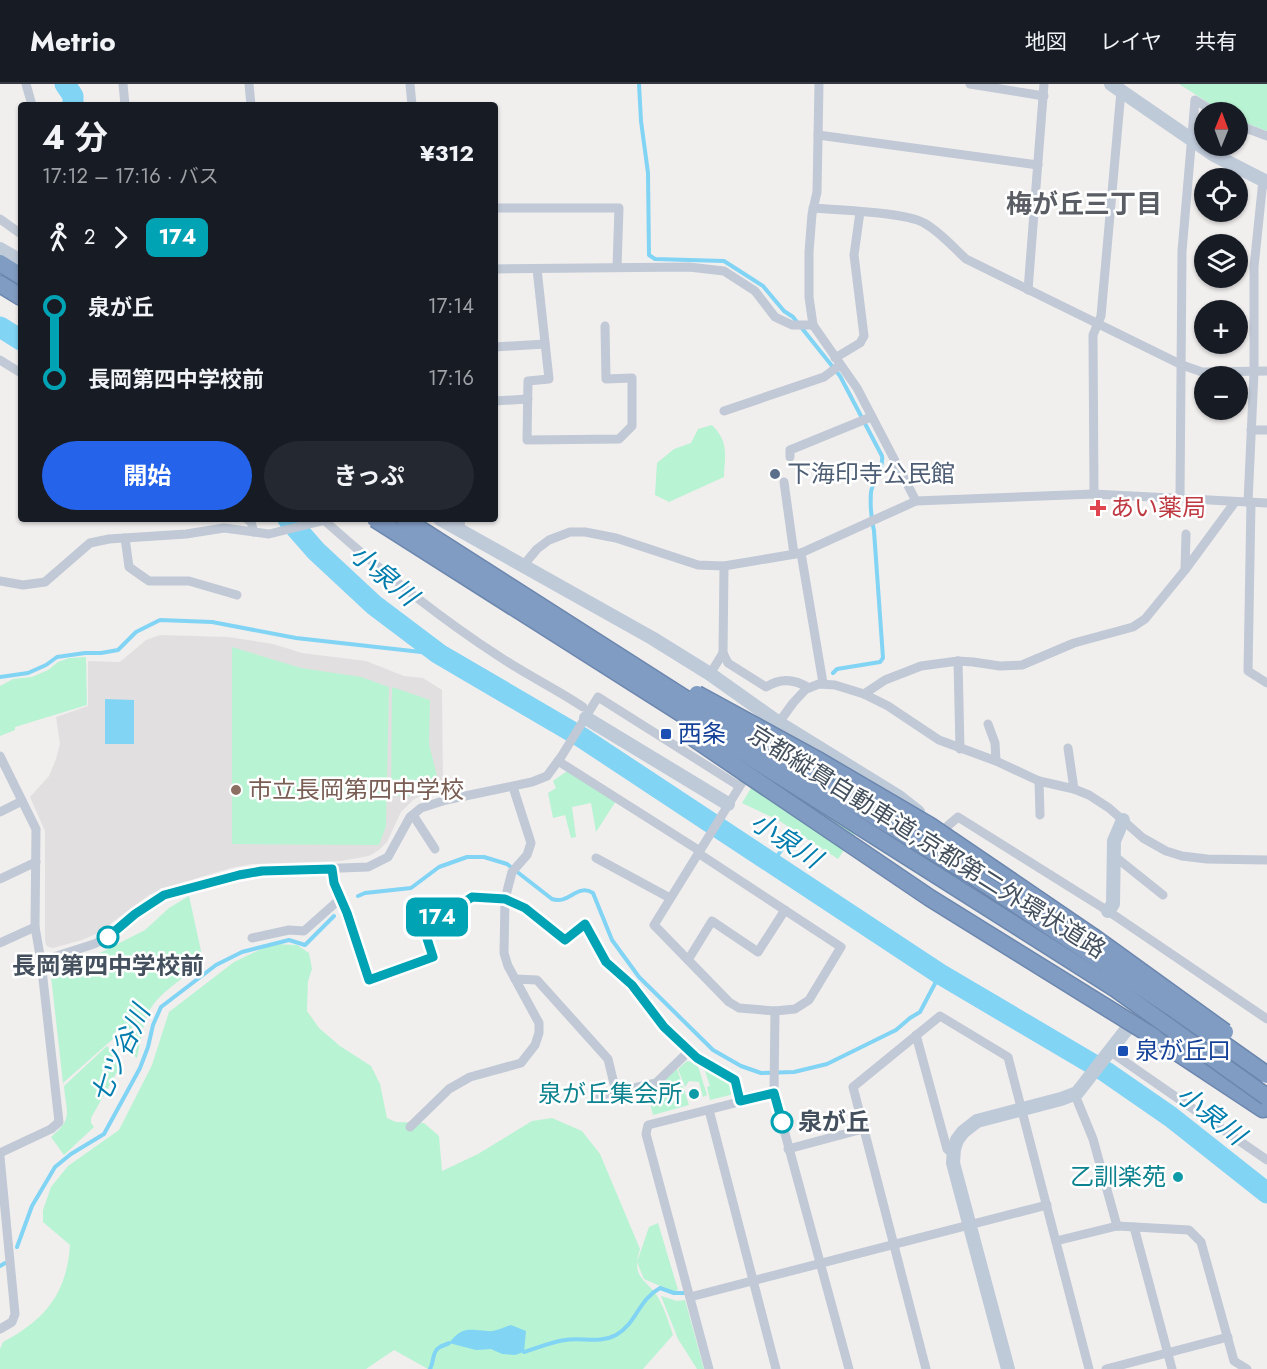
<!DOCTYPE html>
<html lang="ja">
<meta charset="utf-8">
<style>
:root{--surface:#171b24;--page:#242831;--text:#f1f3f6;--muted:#9ea1a6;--line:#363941;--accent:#2563eb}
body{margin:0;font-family:Jost,"Noto Sans JP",sans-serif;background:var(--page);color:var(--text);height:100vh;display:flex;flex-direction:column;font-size:22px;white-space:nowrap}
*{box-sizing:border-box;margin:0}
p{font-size:20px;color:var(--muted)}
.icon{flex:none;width:33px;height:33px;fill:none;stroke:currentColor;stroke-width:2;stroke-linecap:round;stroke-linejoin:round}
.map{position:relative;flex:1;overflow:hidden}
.side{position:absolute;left:18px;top:18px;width:480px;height:420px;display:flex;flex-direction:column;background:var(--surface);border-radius:6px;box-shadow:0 2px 4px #0004}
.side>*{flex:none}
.badge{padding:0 12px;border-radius:9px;font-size:21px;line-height:39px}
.needle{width:39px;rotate:1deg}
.controls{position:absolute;left:1194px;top:18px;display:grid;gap:12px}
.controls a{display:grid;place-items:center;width:54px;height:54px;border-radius:50%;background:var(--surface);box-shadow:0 2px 4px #0004;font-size:30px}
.map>.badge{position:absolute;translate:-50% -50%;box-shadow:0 0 0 3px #fff}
.legs{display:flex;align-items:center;gap:9px;height:66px;padding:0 24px;font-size:20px}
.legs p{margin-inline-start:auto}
.overview{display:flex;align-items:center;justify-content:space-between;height:102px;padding:0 24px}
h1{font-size:33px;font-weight:700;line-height:45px}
.cta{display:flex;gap:12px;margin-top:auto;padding:12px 24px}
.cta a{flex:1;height:69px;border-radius:36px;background:var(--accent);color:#fff;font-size:24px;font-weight:700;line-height:69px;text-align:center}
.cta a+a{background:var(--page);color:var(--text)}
ul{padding:0 24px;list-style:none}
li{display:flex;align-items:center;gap:21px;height:72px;font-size:22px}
li i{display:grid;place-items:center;width:9px;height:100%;margin:0 8px;background:currentColor}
li i::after{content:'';width:15px;height:15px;margin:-8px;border:4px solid;border-radius:50%;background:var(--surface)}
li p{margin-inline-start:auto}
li:first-child i{background:linear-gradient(#0000 50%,currentColor 0)}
li:last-child i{background:linear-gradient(currentColor 50%,#0000 0)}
header{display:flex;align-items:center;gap:36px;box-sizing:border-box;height:84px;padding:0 30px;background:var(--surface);border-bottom:2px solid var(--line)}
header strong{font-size:28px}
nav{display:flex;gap:33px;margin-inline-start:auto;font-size:21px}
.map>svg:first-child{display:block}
.education{fill:#e2dfe0}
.green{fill:#b8f3d3}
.water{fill:#81d4f4}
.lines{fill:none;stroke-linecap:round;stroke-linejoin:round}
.stream{stroke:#81d4f4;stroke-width:4}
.river{stroke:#81d4f4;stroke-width:21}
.highway-casing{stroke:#6c87ae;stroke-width:19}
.street{stroke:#c0c9d5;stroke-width:9}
.secondary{stroke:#bfcad9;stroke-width:14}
.highway{stroke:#819cc2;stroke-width:16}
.highway-bridge-casing{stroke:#6c87ae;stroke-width:19;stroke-linecap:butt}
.highway-bridge{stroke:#819cc2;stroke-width:16}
.line-1-casing{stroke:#fff;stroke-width:14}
.line-1{stroke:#00a3b4;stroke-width:9}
.service-dot{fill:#5c6f8a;stroke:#fff;stroke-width:2}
.health-dot{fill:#e0444e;stroke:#fff;stroke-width:2}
.transit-dot{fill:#1a4fb4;stroke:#fff;stroke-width:2}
.education-dot{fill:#8d6e63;stroke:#fff;stroke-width:2}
.stop-1-dot{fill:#fff;stroke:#00a3b4;stroke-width:3}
.culture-dot{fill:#0f9aa8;stroke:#fff;stroke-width:2}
.labels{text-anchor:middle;stroke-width:5;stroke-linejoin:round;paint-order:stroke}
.service-label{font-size:24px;fill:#4e5e75;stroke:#fff;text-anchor:start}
.health-label{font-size:24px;fill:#be3a42;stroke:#fff;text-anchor:start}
.transit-label{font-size:24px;fill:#164399;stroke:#fff;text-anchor:start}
.education-label{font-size:24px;fill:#785e54;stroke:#fff;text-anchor:start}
.street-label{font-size:24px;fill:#44505d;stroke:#fff}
.stop-label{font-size:24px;font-weight:bold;fill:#44505d;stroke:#fff}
.culture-label{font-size:24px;fill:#0d838f;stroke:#fff;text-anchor:end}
.neighbourhood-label{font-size:26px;font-weight:bold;fill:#5a5e64;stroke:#fff}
.water-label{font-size:26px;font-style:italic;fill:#017dad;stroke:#fff}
</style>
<header>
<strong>Metrio</strong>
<nav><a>地図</a><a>レイヤ</a><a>共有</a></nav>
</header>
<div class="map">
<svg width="1267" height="1285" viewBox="0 0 1267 1285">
<rect width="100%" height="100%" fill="#f1eeee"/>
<path class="education" d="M 160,551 L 228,553 L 273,560 L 302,569 L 366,577 L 404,592 L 423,594 L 442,606 L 443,704 L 429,707 L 413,716 L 401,728 L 387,758 L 379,766 L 369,772 L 341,777 L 252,780 L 231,784 L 168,803 L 149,811 L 98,849 L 82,856 L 53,864 L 49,863 L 46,861 L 45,856 L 45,747 L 30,713 L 49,692 L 56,675 L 60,660 L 56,633 L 88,622 L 88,577 L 120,578 L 146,556 Z"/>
<g class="green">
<path d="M 1179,0 L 1267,0 L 1267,47 L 1238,36 L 1238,28 L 1223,28 Z"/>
<path d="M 712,341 C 729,358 725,371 724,393 L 669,418 L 655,411 L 657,379 L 674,365 L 691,359 L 698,345 Z"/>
<path d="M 232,563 L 301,584 L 361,593 L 389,603 L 386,742 L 379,761 L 232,760 Z"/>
<path d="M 86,573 L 87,621 L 15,643 L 15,646 L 0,652 L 0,602 L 13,595 L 32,593 L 48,586 L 58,578 L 69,574 Z"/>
<path d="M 392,603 L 430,616 L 429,660 L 439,701 L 412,712 L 391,712 Z"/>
<path d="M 778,660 L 880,713 L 838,775 L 778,736 L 742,719 Z"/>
<path d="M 567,687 L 616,717 L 596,748 L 591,719 L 572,723 L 576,753 L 571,754 L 565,731 L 553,734 L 548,709 L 556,704 L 553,697 Z"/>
<path d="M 189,812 L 203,876 C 186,895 156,908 147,932 C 142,945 140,960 137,974 L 114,954 L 63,999 L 50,883 L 100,869 L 145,846 L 169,824 Z"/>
<path d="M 272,860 L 297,861 L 309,869 L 312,885 L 308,897 L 307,927 L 319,944 L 340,962 L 371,982 L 380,1000 L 387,1034 L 396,1038 L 424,1039 L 439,1052 L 442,1087 L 478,1070 L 532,1037 L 552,1034 L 582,1047 L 600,1070 L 640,1165 C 630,1196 648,1195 659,1215 C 665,1226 669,1239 673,1251 L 643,1285 L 428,1285 L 394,1266 L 366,1285 L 0,1285 L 0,1265 L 3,1258 C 45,1236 67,1209 70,1161 L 43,1138 L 43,1126 L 51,1103 L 68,1082 L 119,1046 L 152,981 L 169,928 L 234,878 Z"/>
<path d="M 107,962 L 122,979 L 91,1034 L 91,1039 L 94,1043 L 64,1071 L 51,1053 C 74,1034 66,1029 64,1002 Z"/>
<path d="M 687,977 L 697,979 L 707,1011 L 703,1013 L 699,998 L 689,997 L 685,1003 L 678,985 Z"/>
<path d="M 704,984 L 729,997 L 734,1010 L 710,1016 L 707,1003 L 710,1002 Z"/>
<path d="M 677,985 L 689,1021 L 653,1031 L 647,1006 L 658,1002 Z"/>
<path d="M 658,1139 L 678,1206 L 674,1208 L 644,1195 L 637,1178 L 649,1143 Z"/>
<path d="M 661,1212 L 677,1217 L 685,1216 L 704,1285 L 697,1285 L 678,1255 Z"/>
</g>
<g class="water">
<path d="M 105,615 L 134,616 L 134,660 L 105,660 Z"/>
<path d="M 511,1241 L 526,1247 L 524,1268 L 515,1271 L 502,1270 L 491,1265 L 476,1266 L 449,1259 C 463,1242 468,1246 488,1247 C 495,1248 504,1243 511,1241 Z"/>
</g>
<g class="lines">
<g class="stream">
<path d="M 639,0 L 641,37 L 648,89 L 649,171 L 655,175 L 724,177 L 763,202 L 784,227 L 793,233 L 840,292 L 882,372 C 884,384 873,396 871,408 C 870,422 871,434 874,447 L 883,574 L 880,578 L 837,585 L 833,589"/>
<path d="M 0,593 L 28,589 L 46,581 L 57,573 L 85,569 L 101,569 L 118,566 L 136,548 L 160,536 L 212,538 L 296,554 L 439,570"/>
<path d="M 772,780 L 782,765"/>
<path d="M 358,812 L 365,809 L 411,804 L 439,783 L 467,773 L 484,773 L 507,780 L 552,815 C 569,821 577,799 593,809 L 612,856 L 639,893 L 713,966 L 741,982 L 761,989 L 794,988 L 827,980 L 896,946 L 910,934 L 920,928 L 940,890"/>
<path d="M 17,1163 L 32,1122 L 55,1083 L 71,1070 L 104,1050 L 140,984 L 148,963 L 153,941 L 161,923 L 216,881 L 242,868 L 289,856 L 305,861 L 334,832"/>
<path d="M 0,1182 L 5,1179"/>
<path d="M 524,1268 C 537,1264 551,1258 565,1256 C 582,1253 599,1260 616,1251 C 637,1239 638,1216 660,1204 L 674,1209 L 684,1209"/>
<path d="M 430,1285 C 434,1278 432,1267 440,1263 C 443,1261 446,1261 449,1259"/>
</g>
<g class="river">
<path d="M 65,0 L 73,12 L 73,21"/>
<path d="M 0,243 L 21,256"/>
<path d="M 288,435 L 316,467 L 374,521 L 439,570 L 581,653 L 940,890 L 1106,988 L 1171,1033 L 1267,1109"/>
</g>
<defs>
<g id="highway">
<path d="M 0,179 L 21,192"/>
<path d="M 0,200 L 21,213"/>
<path d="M 1154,953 L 1263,1025"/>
</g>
</defs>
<use href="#highway" class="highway-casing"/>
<g class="street">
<path d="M 26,0 L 32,21"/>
<path d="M 123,0 L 125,21"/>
<path d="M 249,0 L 251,21"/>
<path d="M 410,0 L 412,21"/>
<path d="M 819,0 L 817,108 L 812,130 L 809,168 L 809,213 L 813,241 L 857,304 L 916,417"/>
<path d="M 970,0 L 1044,12"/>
<path d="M 1238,41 L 1267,52"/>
<path d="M 818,51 L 1038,81"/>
<path d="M 495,124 L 619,124 L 617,183"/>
<path d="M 813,124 C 837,126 906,128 924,139 C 939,147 953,163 966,175 L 1182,281 L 1202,288 L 1267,287"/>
<path d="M 0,135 L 21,150"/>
<path d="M 495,185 L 689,183 L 724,187 L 755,207 L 775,233 L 792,241 L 813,241"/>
<path d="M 537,185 L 549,295 L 528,297 L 527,356 L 619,355 L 632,342 L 632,294 L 606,295 L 605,242"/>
<path d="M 1028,206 L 1044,0"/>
<path d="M 495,263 L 545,260"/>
<path d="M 835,274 L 860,259 L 864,252 L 854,171 L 860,128"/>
<path d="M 0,276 L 21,289"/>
<path d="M 495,317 L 528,315"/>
<path d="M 724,327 L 824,293 L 840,281"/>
<path d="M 1251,346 L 1267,346"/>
<path d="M 790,373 L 790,366 L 871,333"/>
<path d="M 784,398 L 794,470"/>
<path d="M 1094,410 L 1093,251 L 1101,232 L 1121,7"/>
<path d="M 1180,414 L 1182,167 L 1195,16 L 1215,28"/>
<path d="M 1248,418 L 1254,288 L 1254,183 L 1263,96"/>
<path d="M 1251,418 L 1248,587 L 1267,599"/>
<path d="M 247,435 L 251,438 L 254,448"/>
<path d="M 325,437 C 380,486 438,533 500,573 C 527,591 556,605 583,623"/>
<path d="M 459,447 L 461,435"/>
<path d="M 125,454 L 129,483 L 149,497 L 189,497 L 237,511"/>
<path d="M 801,469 L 823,599"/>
<path d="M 522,483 L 537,465 L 549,456 L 570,448 L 585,448 L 616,454 L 698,481 L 724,482 L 801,469 L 916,417 L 1094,410 L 1267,419"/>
<path d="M 1185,486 L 1186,450"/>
<path d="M 0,497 L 23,501 L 45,498 L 90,459 L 109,455 L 186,450 L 224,444 L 269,450 L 330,435"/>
<path d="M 723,569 L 728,579 L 766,603 C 780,594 795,595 809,604"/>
<path d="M 958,577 L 960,665"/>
<path d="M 710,590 L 723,569 L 724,482"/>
<path d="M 864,610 L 885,596 L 921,582 L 958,577 L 973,578 L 1000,582 L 1022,581 L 1074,559 L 1133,543 L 1145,535 L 1185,486 L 1235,418"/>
<path d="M 988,640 L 995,659 L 996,677"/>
<path d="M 777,641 L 793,619 L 806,605 L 819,600 L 835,601 L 864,610 L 888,622 L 939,656 L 996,677 L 1039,697 L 1074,705 L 1089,711 L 1109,724 L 1143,754 L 1166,767 L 1182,772 L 1207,775 L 1267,776"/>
<path d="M 1068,664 L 1074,705"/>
<path d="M 0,672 L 36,745 L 35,843 L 41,877 L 59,1038 L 51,1045 L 0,1069"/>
<path d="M 558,677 L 700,767"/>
<path d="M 748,689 L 654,841 L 729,918 L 739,924 L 775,927 L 774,1009 L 849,1285"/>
<path d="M 1039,697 L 1040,731"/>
<path d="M 0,728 L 22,717"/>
<path d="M 413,731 L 435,765"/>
<path d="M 943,746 L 958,733 L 1108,827 L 1267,935"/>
<path d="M 698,769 L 841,863 L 809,916 L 795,925 L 775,927"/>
<path d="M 1113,771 L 1163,811"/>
<path d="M 596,774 L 670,814"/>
<path d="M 332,785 L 334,799 L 347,829 L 369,896 L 433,873 L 422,839 L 453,826 L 472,813 L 505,815 L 525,824 L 565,857 L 585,840 L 606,878 L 631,901 L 664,943 L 697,973 L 735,996 L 740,1017"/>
<path d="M 0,795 L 36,778"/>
<path d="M 252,854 L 289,846 L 304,847 L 340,815"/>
<path d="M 0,859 L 35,843"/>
<path d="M 688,876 L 712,837 L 758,868 L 785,826"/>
<path d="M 41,877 L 94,860 L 113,851 L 136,830 L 164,811 L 239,791 L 262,787 L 368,783 L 388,773 L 410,733 L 421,724 L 446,716 L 532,698 L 547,692 L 561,673 L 598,613 L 739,702"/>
<path d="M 515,895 L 537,896 L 608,975 L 616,1008"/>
<path d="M 916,951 L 947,1065 L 953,1070"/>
<path d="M 1111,968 L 1267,1076"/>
<path d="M 1075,1011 L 1093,1055 L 1117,1142"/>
<path d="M 594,1013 L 656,999 L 689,967"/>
<path d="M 709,1026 L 776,1285"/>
<path d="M 410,1043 L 449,1005 L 470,993 L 521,979 L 535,961 L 539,949 L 539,939 L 508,882 L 504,869 L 505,815 L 512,788 L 527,771 L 531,759 L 513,703"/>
<path d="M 788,1065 L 863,1045"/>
<path d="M 0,1073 L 15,1230 L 12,1238 L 0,1245"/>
<path d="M 1134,1143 L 1172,1285"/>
<path d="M 1056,1157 L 1117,1142 L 1189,1146 L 1201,1158 L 1234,1277 L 1247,1285"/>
<path d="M 690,1213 L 1047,1121"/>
<path d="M 709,1285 L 646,1050 L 648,1041 L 774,1009"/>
<path d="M 926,1285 L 853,1003 L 940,932 L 1008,973 L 1089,1285"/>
<path d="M 1106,1285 L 1228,1253"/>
</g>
<g class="secondary">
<path d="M 1111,0 L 1214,71 L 1267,98"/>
<path d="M 0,165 L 21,177"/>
<path d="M 440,435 L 652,554 L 710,590 L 779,639 L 899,713 L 918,728"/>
<path d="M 586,634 L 728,720"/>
<path d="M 1108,827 L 1113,820 L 1114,757 L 1123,736"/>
<path d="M 1147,914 L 1180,943"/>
<path d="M 1008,1285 L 953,1079 L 954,1065 L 957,1056 L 963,1048 L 977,1037 L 1061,1015 L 1077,1009 L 1137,932"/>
</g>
<use href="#highway" class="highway"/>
<defs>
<g id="highway-bridge">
<path d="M 375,435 L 1116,905 L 1267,1013"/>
<path d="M 404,435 L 778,674 L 970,790 L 1171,923 L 1267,991"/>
<path d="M 697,610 L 816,675 L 932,743 L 1092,852 L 1225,948"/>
<path d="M 685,632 L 695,655 L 930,814 L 1154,953"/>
</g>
</defs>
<use href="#highway-bridge" class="highway-bridge-casing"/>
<use href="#highway-bridge" class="highway-bridge"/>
</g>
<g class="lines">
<defs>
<path id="line-1" d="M 108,853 L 135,830 L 164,811 L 239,791 L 262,787 L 332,785 L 334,799 L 347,829 L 369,896 L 433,873 L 422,839 L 453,826 L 472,813 L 505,815 L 525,824 L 565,856 L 585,840 L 606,878 L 632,901 L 664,943 L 697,974 L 735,996 L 740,1017 L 774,1009 L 782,1038"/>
</defs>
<use href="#line-1" class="line-1-casing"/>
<use href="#line-1" class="line-1"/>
</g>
<circle class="service-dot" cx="775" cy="390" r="6"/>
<path class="health-dot" d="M1095 415h6v6h6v6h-6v6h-6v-6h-6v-6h6z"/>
<g class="transit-dot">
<rect x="660" y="644" width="12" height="12" rx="3"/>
<rect x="1117" y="961" width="12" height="12" rx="3"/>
</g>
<circle class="education-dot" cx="236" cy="706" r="6"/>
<g class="stop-1-dot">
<circle cx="108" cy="853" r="10"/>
<circle cx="782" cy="1038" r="10"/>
</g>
<g class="culture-dot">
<circle cx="694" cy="1010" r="6"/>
<circle cx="1178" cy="1093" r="6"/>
</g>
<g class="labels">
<g class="service-label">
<text x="787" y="398">下海印寺公民館</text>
</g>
<g class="health-label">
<text x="1110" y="432">あい薬局</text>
</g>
<g class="transit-label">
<text x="678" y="658">西条</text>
<text x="1135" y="975">泉が丘口</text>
</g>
<g class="education-label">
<text x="248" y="714">市立長岡第四中学校</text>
</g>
<g class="street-label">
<text transform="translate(927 758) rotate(32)" y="8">京都縦貫自動車道;京都第二外環状道路</text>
</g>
<g class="stop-label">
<text x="108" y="890">長岡第四中学校前</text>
<text x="798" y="1046" text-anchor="start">泉が丘</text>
</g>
<g class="culture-label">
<text x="682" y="1018">泉が丘集会所</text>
<text x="1166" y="1101">乙訓楽苑</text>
</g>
<g class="neighbourhood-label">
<text x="1084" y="129">梅が丘三丁目</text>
</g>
<g class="water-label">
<text transform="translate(384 491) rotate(40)" y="9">小泉川</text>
<text transform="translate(786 756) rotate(33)" y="9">小泉川</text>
<text transform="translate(120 970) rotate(-65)" y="9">七ツ谷川</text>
<text transform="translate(1211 1031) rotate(38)" y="9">小泉川</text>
</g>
</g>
</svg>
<div class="controls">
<a><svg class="needle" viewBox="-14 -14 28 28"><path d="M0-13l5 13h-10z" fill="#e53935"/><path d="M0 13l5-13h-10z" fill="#9ea1a6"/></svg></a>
<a><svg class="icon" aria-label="locate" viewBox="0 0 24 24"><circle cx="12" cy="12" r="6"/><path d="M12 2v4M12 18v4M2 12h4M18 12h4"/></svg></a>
<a><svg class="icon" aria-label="layers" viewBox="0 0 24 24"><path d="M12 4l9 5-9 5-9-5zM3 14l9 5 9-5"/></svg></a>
<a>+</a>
<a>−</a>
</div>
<b class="badge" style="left:437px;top:833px;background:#00a3b4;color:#fff">174</b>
<section class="side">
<div class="overview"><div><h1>4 分</h1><p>17:12 – 17:16 · バス</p></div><b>¥312</b></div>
<div class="legs"><svg class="icon" aria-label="walk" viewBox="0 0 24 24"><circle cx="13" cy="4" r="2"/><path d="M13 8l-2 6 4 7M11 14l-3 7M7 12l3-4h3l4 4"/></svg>2<svg class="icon" aria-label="forward" viewBox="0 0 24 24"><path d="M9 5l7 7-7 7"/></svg><b class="badge" style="background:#00a3b4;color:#fff">174</b></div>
<ul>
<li><i style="color:#00a3b4"></i><b>泉が丘</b><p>17:14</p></li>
<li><i style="color:#00a3b4"></i><b>長岡第四中学校前</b><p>17:16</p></li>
</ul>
<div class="cta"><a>開始</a><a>きっぷ</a></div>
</section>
</div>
